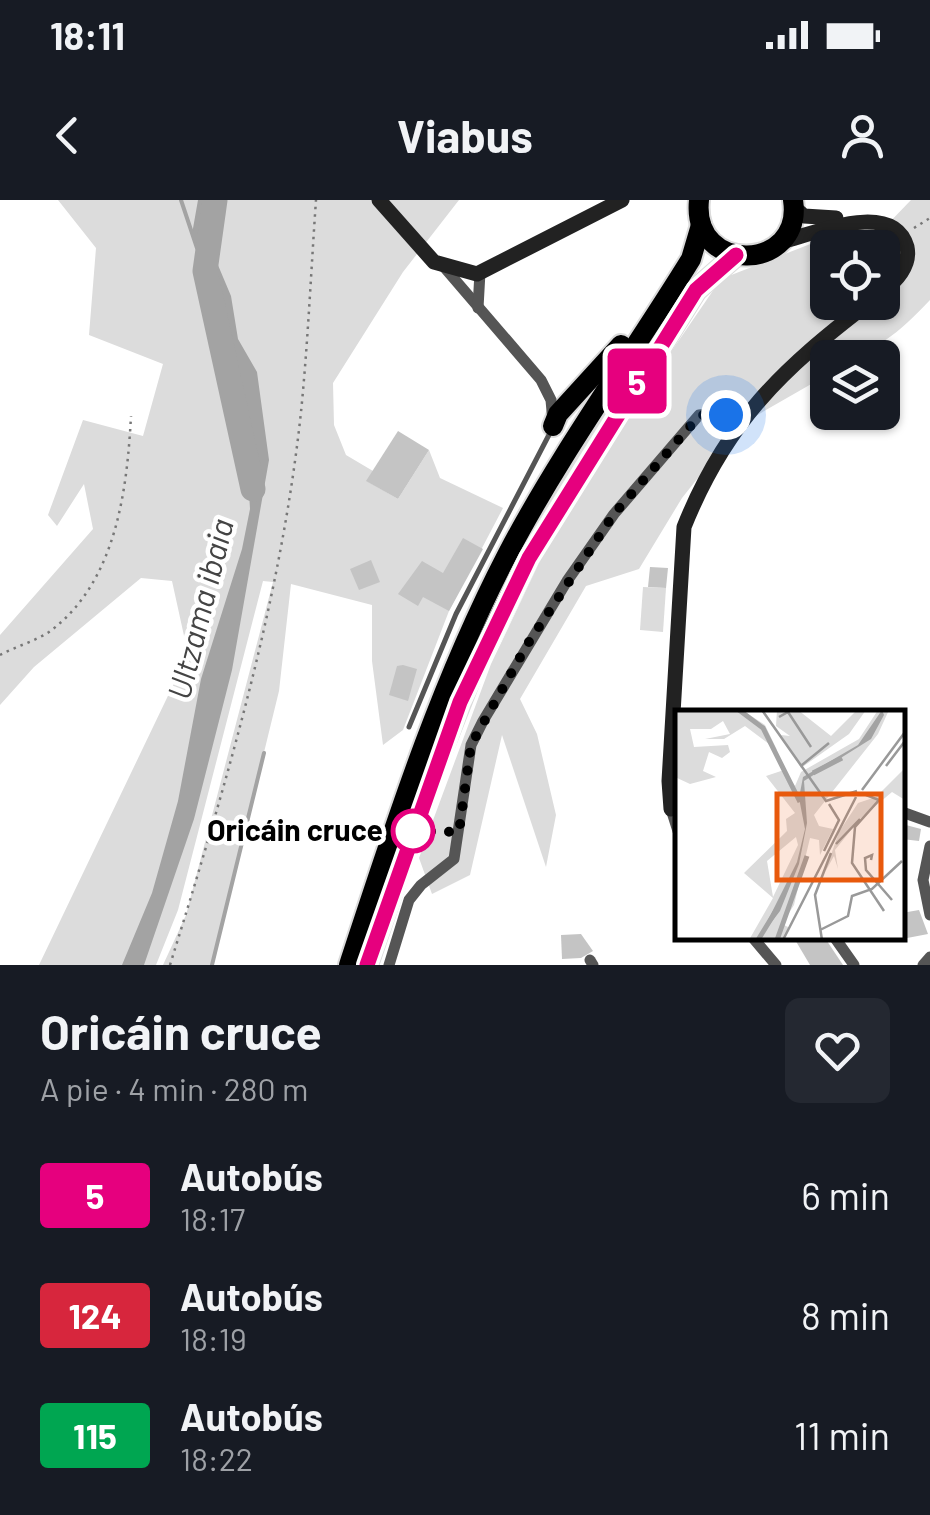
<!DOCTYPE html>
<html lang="es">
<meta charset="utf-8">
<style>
:root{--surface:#171b24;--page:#242831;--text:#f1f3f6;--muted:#9ea1a6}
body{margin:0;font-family:Barlow,sans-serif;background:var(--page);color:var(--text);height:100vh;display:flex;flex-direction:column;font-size:38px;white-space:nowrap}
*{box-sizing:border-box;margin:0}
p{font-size:32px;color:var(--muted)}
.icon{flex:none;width:55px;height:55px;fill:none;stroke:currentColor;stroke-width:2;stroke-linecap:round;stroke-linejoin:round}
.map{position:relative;height:765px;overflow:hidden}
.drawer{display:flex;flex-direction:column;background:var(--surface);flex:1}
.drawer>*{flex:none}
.badge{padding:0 20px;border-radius:8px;font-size:35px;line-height:65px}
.buttons{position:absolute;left:810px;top:30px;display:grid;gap:20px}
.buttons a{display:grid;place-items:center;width:90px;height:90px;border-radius:15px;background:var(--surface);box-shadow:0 2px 8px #0004;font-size:50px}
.you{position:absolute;width:50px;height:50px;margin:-25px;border:8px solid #fff;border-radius:50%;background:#1a73e8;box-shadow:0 0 0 15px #1a73e833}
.map>.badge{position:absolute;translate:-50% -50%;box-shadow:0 0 0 5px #fff}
.round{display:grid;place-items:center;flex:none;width:105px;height:105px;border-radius:15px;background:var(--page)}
.overview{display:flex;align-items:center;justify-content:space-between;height:170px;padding:0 40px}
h1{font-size:48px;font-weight:700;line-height:75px}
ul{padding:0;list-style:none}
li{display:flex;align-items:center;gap:30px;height:120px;padding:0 40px}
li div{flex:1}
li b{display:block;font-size:38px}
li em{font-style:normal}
li .badge{min-width:110px;font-weight:700;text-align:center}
.status{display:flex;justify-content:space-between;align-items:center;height:70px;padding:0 50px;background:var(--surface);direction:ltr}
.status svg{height:28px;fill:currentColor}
header{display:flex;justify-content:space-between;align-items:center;height:130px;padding:0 40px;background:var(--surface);font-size:45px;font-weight:700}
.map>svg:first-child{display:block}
.green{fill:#dcdcdc;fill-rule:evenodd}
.water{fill:#a3a3a3}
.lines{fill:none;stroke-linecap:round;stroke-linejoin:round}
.stream{stroke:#a3a3a3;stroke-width:4}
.river{stroke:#a3a3a3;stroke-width:25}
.building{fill:#c4c4c4}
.highway-casing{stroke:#dbdbdb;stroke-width:24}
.path{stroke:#777;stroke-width:2.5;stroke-dasharray:2.5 5;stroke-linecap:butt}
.lane{stroke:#555;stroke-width:5}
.street{stroke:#555;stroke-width:11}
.secondary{stroke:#222;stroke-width:15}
.highway{stroke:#000;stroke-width:20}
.line-casing{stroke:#fff;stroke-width:22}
.line{stroke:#e6007e;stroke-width:15}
.walk{stroke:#000;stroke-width:10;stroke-dasharray:0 18}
.stop-dot{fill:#fff;stroke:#e6007e;stroke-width:5}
.labels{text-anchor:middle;stroke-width:9;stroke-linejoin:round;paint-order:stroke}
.stop-label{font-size:30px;font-weight:bold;fill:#000;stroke:#fff;text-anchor:end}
.water-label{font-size:32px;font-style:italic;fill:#444;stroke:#fff}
.inset-river{fill:none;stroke:#a3a3a3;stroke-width:5}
.inset-road{fill:none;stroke:#999;stroke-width:2.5}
.view{fill:#e8590c;fill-opacity:0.15;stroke:#e8590c;stroke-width:5}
.inset-edge{fill:none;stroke:#000;stroke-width:5}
</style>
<div class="status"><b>18:11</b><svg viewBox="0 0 49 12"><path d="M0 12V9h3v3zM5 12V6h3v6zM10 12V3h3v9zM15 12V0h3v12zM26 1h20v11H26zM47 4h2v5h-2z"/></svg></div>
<header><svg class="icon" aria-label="back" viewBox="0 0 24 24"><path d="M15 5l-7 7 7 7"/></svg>Viabus<svg class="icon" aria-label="person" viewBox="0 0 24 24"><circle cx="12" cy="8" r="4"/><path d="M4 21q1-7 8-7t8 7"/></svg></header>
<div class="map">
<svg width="930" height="765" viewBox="0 0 930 765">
<rect width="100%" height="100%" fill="#fff"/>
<g class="green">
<path d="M 58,0 L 459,0 L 403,72 L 333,183 L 334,225 L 346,255 L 373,271 L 367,281 L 398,299 L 429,250 L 440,278 L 503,308 L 449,411 L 403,530 L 383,545 L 372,461 L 372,405 L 291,384 L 279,491 L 212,765 L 163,765 L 186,715 L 273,382 L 263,381 L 178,710 L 156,765 L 39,765 L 188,454 L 172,381 L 141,378 L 34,467 L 0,505 L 0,435 L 93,329 L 84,284 L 57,326 L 48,315 L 83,220 L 143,236 L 163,164 L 89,135 L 96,48 Z"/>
<path d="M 911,0 L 930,0 L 930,100 C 899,132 874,157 828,158 L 827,175 L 740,225 L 682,298 L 639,369 L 586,386 L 520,499 L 537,534 L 556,615 L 546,667 L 502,535 L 470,675 L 432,694 L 419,658 L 491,464 L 552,336 L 607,245 L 721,79 L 864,23 L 884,28 ZM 828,48 L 882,48 L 882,102 L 828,102 Z"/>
<path d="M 643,387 L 666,388 L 663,432 L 640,430 Z"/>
</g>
<path class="water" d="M 198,0 L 226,0 L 215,58 L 231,96 L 238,139 L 257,172 L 269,260 L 232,470 L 194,619 L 144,765 L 122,765 L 152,693 L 178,601 L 201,479 L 242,349 L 250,309 L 247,260 L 205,71 L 192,34 Z"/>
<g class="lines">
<g class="stream">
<path d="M 181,0 L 197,48"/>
<path d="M 200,57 L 205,71"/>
<path d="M 212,765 L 264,553"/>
</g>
<path class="river" d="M 215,0 L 205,71 L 253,289"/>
</g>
<g class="building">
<path d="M 398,231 L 429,250 L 398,299 L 366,281 Z"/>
<path d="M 463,338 L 483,349 L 449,411 L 423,397 L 418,406 L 398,394 L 422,361 L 443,373 Z"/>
<path d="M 371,360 L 380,382 L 359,390 L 350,369 Z"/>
<path d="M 650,367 L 668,368 L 666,388 L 648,387 Z"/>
<path d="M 403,465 L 417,469 L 408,501 L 389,495 L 397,466 Z"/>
<path d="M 902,624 L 921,629 L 919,641 L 902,639 Z"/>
<path d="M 919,710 L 928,734 L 902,739 L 902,713 Z"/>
<path d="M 581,734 L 593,751 L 581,758 L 562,759 L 561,735 Z"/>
<path d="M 794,738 L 825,738 L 843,765 L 810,765 Z"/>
</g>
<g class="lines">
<defs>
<g id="highway">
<path d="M 699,0 C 691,76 804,72 793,0"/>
<path d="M 553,226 L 558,214 L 621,145"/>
<path d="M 349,765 C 395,625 439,486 507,355 C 561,252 630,158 691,59 L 701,25"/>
<path d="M 367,765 L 427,587 L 471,475 L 529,357 L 696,90 L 736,55"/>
</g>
</defs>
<use href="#highway" class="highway-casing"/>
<g class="path">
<path d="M 914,28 L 930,18"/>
<path d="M 0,455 C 15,447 35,441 49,432 C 116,383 127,291 131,216"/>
<path d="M 170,765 C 226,585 281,400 301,212 C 308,142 311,71 316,0"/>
</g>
<path class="lane" d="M 409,527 L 456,414 L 552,229"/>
<g class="street">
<path d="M 444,67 L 541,180 L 551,200 L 553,222"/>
<path d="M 478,108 L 480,72"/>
<path d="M 671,609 L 678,631"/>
<path d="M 902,612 L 930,622"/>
<path d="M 930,646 L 923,680 L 930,715"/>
<path d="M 753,738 L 776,765"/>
<path d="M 835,738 L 854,765"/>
<path d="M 590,760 L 593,765"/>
<path d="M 389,765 L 409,700 L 421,685 L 454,659 L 471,545 L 483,521 L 567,381 L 614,314 L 699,215 L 717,213 L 740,225"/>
<path d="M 923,765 L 930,757"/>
</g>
<g class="secondary">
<path d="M 379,0 L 434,62 L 477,74 L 622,0"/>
<path d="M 795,8 L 804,16 L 836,18"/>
<path d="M 781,42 C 819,32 893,0 907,47 C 911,66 896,81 882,92"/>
<path d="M 671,609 L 669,581 L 684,327 C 726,222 782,169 870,102"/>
</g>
<use href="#highway" class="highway"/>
</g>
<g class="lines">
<defs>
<path id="line" d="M 367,765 L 460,502 L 529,358 L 696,90 L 736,55"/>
</defs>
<use href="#line" class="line-casing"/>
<use href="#line" class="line"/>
<path class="walk" d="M 413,631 L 459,632 L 471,545 L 527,445 L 614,314 L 700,215 L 726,215"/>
</g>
<circle class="stop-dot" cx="413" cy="631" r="20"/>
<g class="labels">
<g class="stop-label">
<text x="383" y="641">Oricáin cruce</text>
</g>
<g class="water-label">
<text transform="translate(201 409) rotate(-76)" y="11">Ultzama ibaia</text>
</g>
</g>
<g transform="translate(675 510)">
<rect width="230" height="230" fill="#fff"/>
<path d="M 0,0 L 67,0 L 90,15 L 102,40 L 70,16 L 49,29 L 30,29 L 55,24 L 48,11 L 36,19 L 15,19 L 19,37 L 53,35 L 55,42 L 47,48 L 34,42 L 28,61 L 41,67 L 15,74 L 0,67 ZM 102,0 L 123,0 L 156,26 L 182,0 L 191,0 L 174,24 L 126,58 L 106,25 L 115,26 L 101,16 ZM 203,0 L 214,0 L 203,24 L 139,105 L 144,116 L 158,119 L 145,145 L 144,130 L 135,128 L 119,195 L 107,214 L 115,218 L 107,230 L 74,230 L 98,188 L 69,163 L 112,121 L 111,109 L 120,103 L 91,66 L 109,60 L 120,76 L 126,62 L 184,29 ZM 121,127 L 123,135 L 98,187 L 92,151 ZM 230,58 L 230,90 L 217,82 L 185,109 L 160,140 L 163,159 L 159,146 L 150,162 L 164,122 L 183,93 L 201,87 Z" fill="#dcdcdc" fill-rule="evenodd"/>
<path d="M 207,0 L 209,5 L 196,29 L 129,71 L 132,113 L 124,154 L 105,201 L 83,230 L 122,152 L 130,119 L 124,88 L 128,67 L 183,35 Z" fill="#a3a3a3"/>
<path class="inset-river" d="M 64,0 L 88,18 L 125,92M 138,63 L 167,48M 83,230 L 102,199M 102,230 L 132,146"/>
<path class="inset-road" d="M 87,0 L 151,91 L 182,81M 104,7 L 113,2 L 136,37M 127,55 L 154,33M 211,56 L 230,31M 187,80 L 230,22M 191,85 L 204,90 L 180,117 L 177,153 L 209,201M 161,134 L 185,109M 149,141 L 164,110 L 154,94M 196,150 L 197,145 L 190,148 L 191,160 L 217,190M 145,220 L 173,206 L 177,186 L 197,179 L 227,151M 108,230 L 181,87M 147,230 L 140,185 L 156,143"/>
<path class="view" d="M 102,84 L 206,84 L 206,170 L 102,170 Z"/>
<rect width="230" height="230" class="inset-edge"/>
</g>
</svg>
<div class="buttons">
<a><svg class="icon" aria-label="locate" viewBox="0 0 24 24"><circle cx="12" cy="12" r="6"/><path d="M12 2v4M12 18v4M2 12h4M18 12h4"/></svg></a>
<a><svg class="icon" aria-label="layers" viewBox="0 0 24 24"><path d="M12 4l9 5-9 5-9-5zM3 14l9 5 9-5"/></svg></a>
</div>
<div class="you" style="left:726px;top:215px"></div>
<b class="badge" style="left:637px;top:181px;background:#e6007e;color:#fff">5</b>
</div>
<section class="drawer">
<div class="overview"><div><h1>Oricáin cruce</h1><p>A pie · 4 min · 280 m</p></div><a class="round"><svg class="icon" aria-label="heart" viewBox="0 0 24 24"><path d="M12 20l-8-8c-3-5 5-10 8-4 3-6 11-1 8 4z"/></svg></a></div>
<ul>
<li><span class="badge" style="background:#e6007e;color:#fff">5</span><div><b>Autobús</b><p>18:17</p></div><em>6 min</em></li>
<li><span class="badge" style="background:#d7263d;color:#fff">124</span><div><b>Autobús</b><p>18:19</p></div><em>8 min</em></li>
<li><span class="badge" style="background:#00a651;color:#fff">115</span><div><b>Autobús</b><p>18:22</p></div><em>11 min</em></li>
</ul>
</section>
